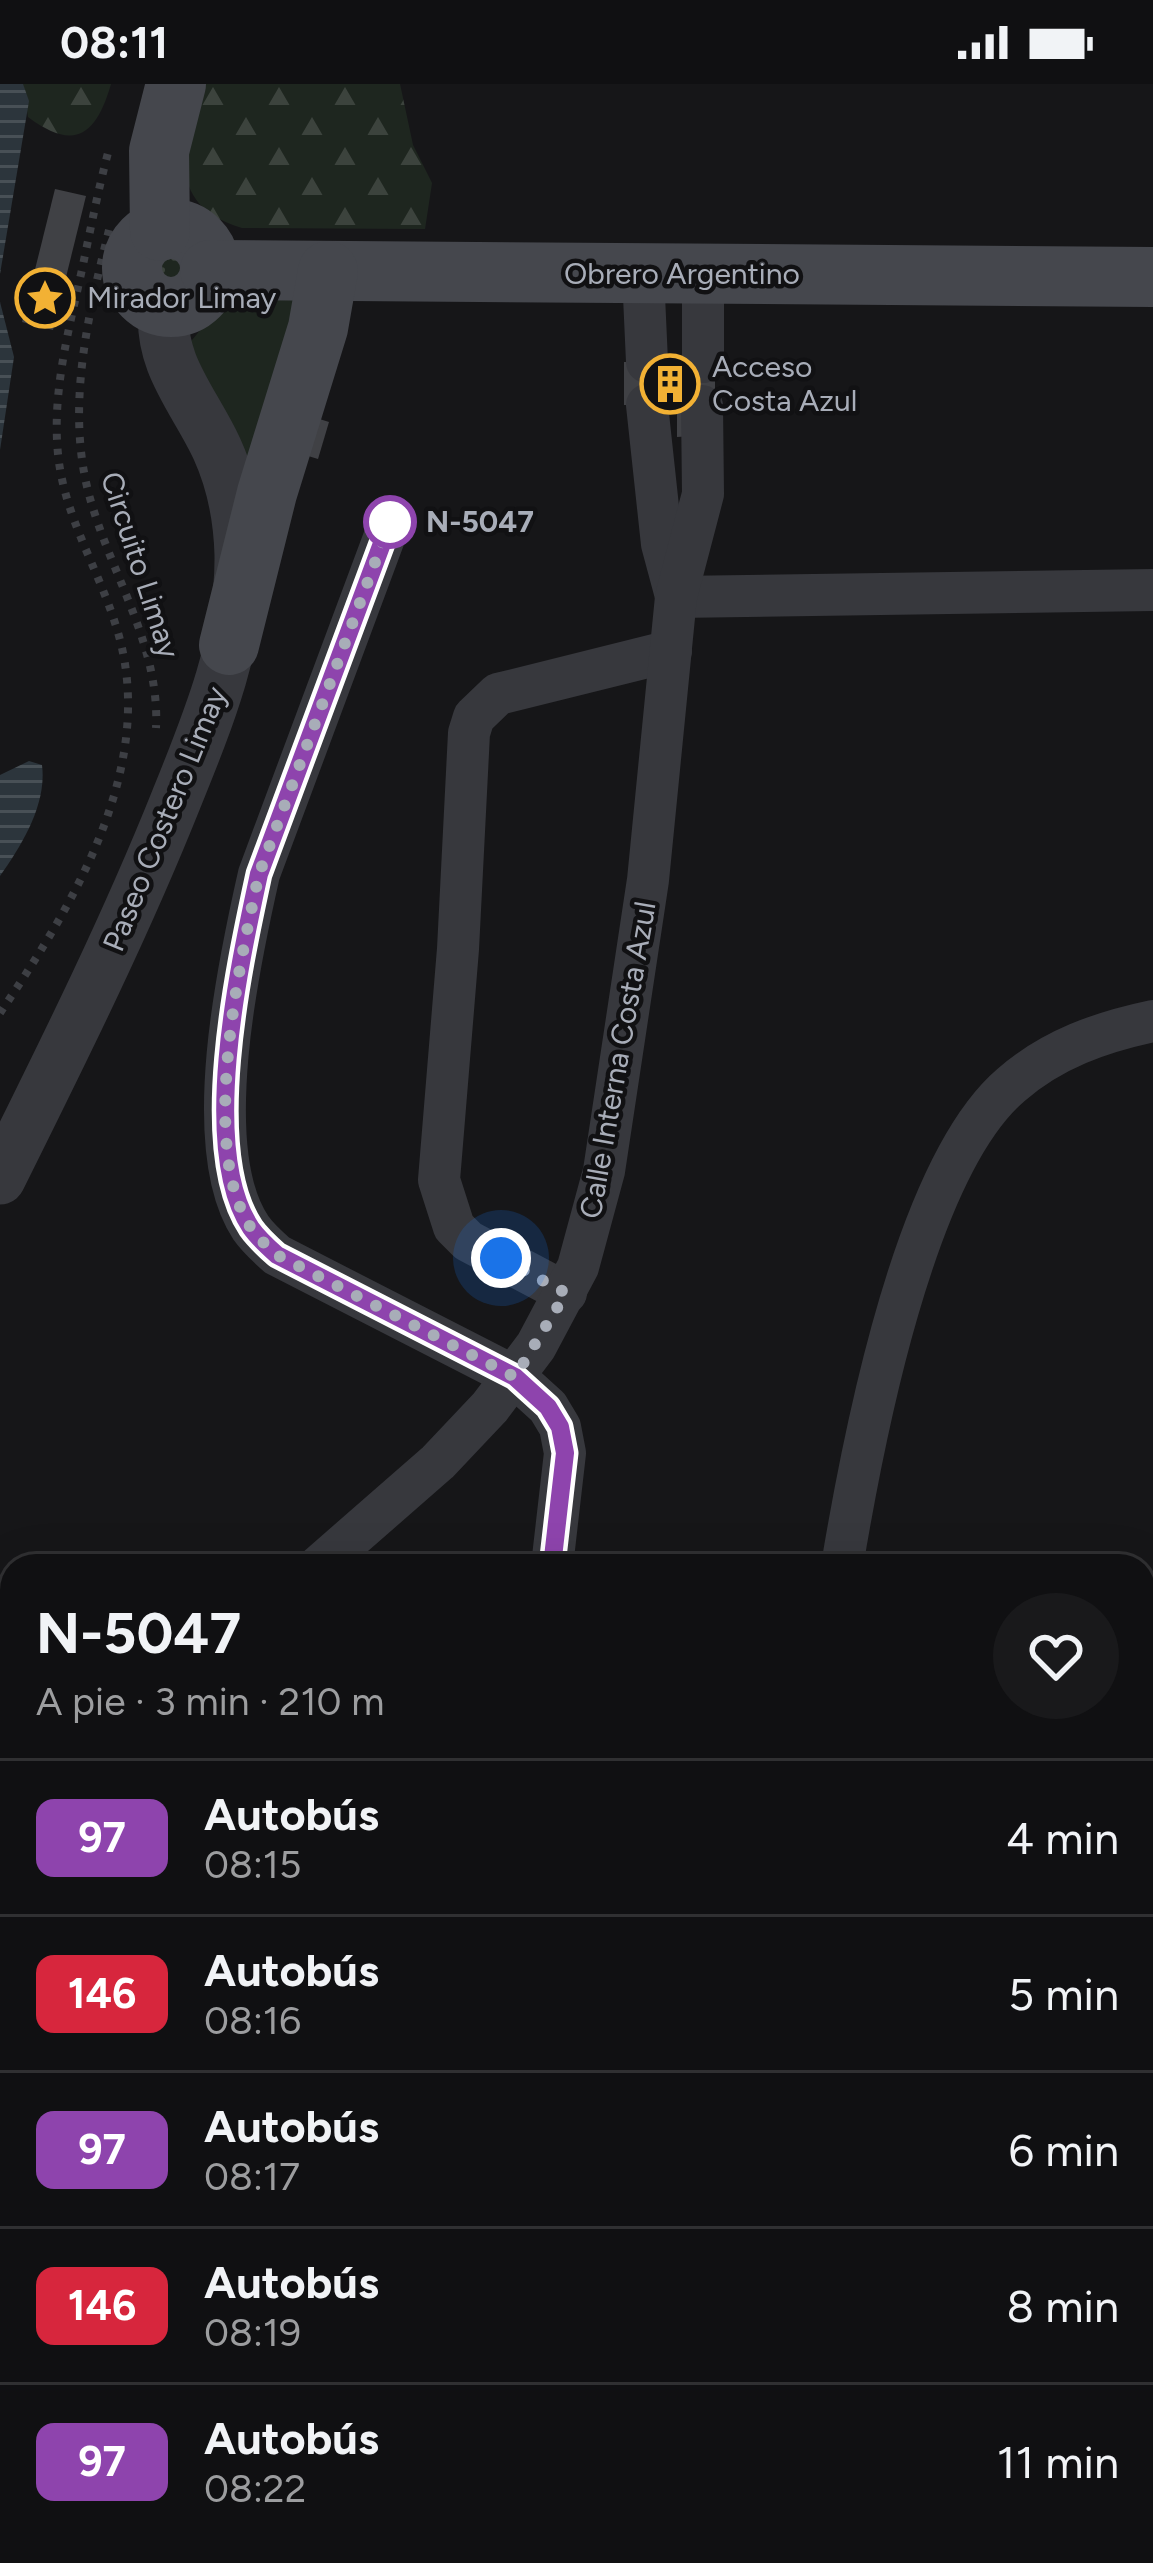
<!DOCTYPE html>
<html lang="es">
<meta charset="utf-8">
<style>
:root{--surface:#101012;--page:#19191b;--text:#f1f3f6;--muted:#9c9d9f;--line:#303032}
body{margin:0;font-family:Figtree,sans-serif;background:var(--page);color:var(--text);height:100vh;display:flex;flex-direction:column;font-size:45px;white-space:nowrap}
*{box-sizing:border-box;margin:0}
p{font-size:39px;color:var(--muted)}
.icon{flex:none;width:66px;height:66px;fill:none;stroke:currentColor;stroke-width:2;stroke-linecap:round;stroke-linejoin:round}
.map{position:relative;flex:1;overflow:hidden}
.side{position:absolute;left:0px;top:1470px;width:1155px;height:1011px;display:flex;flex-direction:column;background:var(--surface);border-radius:36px 36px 0 0;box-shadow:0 12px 48px #0002,0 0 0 3px var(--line)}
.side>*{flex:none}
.badge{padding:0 24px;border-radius:18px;font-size:42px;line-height:78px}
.you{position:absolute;width:60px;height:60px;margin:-30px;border:9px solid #fff;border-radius:50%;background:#1a73e8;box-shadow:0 0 0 18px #1a73e833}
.map>.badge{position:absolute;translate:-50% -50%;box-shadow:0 0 0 6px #fff}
.round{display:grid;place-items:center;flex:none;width:126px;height:126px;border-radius:63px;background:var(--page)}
.overview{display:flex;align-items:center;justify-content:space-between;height:204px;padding:0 36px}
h1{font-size:57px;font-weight:700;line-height:90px}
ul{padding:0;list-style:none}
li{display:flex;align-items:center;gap:36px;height:156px;padding:0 36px;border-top:3px solid var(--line)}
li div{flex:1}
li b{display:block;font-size:45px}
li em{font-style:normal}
li .badge{min-width:132px;font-weight:700;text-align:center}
.status{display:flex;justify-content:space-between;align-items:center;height:84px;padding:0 60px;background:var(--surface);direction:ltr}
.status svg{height:33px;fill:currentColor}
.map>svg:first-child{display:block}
.green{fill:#1e261f}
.forest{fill:url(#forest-firs)}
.garden{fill:url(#garden-dots)}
.water{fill:url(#water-rules)}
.building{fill:#404145}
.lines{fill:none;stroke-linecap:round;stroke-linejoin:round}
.path{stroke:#3d3f44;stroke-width:8;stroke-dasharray:6 9;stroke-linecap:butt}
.minor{stroke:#37383d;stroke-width:42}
.tertiary{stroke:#37383d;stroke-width:51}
.secondary{stroke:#45474d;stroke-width:60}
.line-casing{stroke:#fff;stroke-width:27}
.line{stroke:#8e44ad;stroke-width:18}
.walk{stroke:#a8adb8;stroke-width:12;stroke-dasharray:0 21.6}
.stop-dot{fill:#fff;stroke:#8e44ad;stroke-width:6}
.labels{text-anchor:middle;stroke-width:9;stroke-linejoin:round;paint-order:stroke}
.street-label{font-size:30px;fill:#a8adb8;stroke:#111113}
.poi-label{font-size:30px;fill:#a8adb8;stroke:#111113;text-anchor:start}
.stop-label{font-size:30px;font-weight:bold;fill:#a8adb8;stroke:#111113;text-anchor:start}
</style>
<div class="status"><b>08:11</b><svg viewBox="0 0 49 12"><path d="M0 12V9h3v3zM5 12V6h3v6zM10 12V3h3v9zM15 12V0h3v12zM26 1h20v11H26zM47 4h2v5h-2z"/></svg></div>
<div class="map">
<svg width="1153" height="2479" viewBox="0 0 1153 2479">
<defs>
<pattern id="forest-firs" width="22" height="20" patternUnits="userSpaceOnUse" patternTransform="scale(3)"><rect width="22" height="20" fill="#1e261f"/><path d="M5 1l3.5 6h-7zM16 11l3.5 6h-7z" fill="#3c433d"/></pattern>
<pattern id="garden-dots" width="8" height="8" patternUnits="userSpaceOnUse" patternTransform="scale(3)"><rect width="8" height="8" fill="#1e261f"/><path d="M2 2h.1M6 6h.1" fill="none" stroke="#3c433d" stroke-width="1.8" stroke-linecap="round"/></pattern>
<pattern id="water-rules" width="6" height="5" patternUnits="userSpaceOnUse" patternTransform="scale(3)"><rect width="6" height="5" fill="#2c353c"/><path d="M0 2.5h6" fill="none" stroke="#485056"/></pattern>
</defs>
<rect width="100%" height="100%" fill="#161618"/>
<path class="green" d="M 300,210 L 258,407 L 188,261 L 223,218 Z"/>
<g class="forest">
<path d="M 23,0 L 111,0 C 96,51 75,68 28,33 Z"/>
<path d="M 193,0 L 400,0 L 413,61 L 432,99 L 425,145 L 242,144 C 163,120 187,65 193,0 Z"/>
</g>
<circle class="garden" cx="169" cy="185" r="23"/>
<g class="water">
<path d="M 0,0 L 23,0 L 29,17 L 0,190 Z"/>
<path d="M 0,218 L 14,273 L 0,366 Z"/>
<path d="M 29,677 L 42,681 C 47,720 22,761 0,792 L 0,691 Z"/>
</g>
<g class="building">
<path d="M 55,105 L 86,112 L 53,246 L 22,238 Z"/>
<path d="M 624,278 L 715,278 L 715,321 L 693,352 L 677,353 L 677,321 L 624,321 Z"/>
<path d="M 307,331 L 329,338 L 318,375 L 295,368 Z"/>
</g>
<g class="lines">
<g class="path">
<path d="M 109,146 C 87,235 64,331 92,421 C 114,495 160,564 156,644"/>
<path d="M 0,929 C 75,818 160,679 116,542 C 98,484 64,432 58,370 C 52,309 68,249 81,190 C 90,148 98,106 109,65"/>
</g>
<g class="minor">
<path d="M 643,190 L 647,278"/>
<path d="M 703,190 L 703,278"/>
<path d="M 647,321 L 662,460 L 676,512"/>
<path d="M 390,438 L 259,790 C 239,878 198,1065 251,1144 C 258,1154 268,1163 277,1171 L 515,1293 L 548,1323 L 560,1343 L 565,1369 L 552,1482"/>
<path d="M 676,513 L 1153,506"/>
<path d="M 566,1209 L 468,1157 L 454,1143 L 439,1096 L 458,865 L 469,649 L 474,633 L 498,610 L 671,567"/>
<path d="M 319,1482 L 438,1378 L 490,1323 L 536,1262 L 578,1183 L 604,1087 L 648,796 L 676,513 L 703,410 L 702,322"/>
<path d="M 842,1482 C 863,1356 914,1084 1011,1001 C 1052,965 1101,948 1153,937"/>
<path d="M 109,2469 L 109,2479"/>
<path d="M 469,2479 L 474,2469"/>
<path d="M 764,2479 L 765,2469"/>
</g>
<path class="tertiary" d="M 0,1095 C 62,970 124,846 176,716 C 208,637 241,557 240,471 C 239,434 232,398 217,365 C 195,317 158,280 164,223"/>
<g class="secondary">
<circle cx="171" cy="184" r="39"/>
<path d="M 160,147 L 159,67 L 176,0"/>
<path d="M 210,186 L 1153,193"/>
<path d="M 229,561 L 267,409 L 318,244 L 328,187"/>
</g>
</g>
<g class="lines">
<defs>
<path id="line" d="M 390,438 L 259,790 C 240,878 198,1065 251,1144 C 258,1154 268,1163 277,1171 L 515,1293 L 548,1323 L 560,1343 L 565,1369 L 552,1482"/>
</defs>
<use href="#line" class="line-casing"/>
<use href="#line" class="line"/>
<path class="walk" d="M 390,438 L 259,790 C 240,878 198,1065 251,1144 C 258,1154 268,1163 277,1171 L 515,1293 L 566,1209 L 501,1174"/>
</g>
<defs>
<symbol id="sight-ring" viewBox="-11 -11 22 22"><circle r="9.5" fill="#111113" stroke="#f2b134" stroke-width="1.5"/><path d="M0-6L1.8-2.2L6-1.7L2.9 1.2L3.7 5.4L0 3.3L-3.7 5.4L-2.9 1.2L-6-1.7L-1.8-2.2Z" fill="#f2b134"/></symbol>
<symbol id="building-ring" viewBox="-11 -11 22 22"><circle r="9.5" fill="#111113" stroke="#f2b134" stroke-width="1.5"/><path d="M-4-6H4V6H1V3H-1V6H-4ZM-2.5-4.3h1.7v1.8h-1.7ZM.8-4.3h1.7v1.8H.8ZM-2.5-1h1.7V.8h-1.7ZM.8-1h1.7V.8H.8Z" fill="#f2b134"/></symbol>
</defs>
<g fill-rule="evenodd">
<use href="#sight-ring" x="12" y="181" width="66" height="66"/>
<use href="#building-ring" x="637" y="267" width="66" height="66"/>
</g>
<circle class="stop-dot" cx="390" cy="438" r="24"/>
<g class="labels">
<g class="street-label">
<text x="682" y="200">Obrero Argentino</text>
<text transform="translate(140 481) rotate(72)" y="10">Circuito Limay</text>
<text transform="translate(165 735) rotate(-68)" y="10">Paseo Costero Limay</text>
<text transform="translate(618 976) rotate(-80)" y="10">Calle Interna Costa Azul</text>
</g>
<g class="poi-label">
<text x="87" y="224">Mirador Limay</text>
<text x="712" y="293">Acceso<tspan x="712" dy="34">Costa Azul</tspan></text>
</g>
<g class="stop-label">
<text x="426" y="448">N-5047</text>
</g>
</g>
</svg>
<div class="you" style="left:501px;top:1174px"></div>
<section class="side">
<div class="overview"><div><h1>N-5047</h1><p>A pie · 3 min · 210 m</p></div><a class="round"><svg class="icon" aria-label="heart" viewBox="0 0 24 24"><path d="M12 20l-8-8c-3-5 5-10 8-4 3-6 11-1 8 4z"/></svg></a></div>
<ul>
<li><span class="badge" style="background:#8e44ad;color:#fff">97</span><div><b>Autobús</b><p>08:15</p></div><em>4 min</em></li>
<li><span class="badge" style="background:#d7263d;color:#fff">146</span><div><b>Autobús</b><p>08:16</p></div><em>5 min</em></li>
<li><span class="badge" style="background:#8e44ad;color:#fff">97</span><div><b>Autobús</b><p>08:17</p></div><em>6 min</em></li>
<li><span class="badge" style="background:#d7263d;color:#fff">146</span><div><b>Autobús</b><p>08:19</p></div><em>8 min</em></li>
<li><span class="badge" style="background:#8e44ad;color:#fff">97</span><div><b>Autobús</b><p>08:22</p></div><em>11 min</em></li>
</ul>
</section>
</div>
